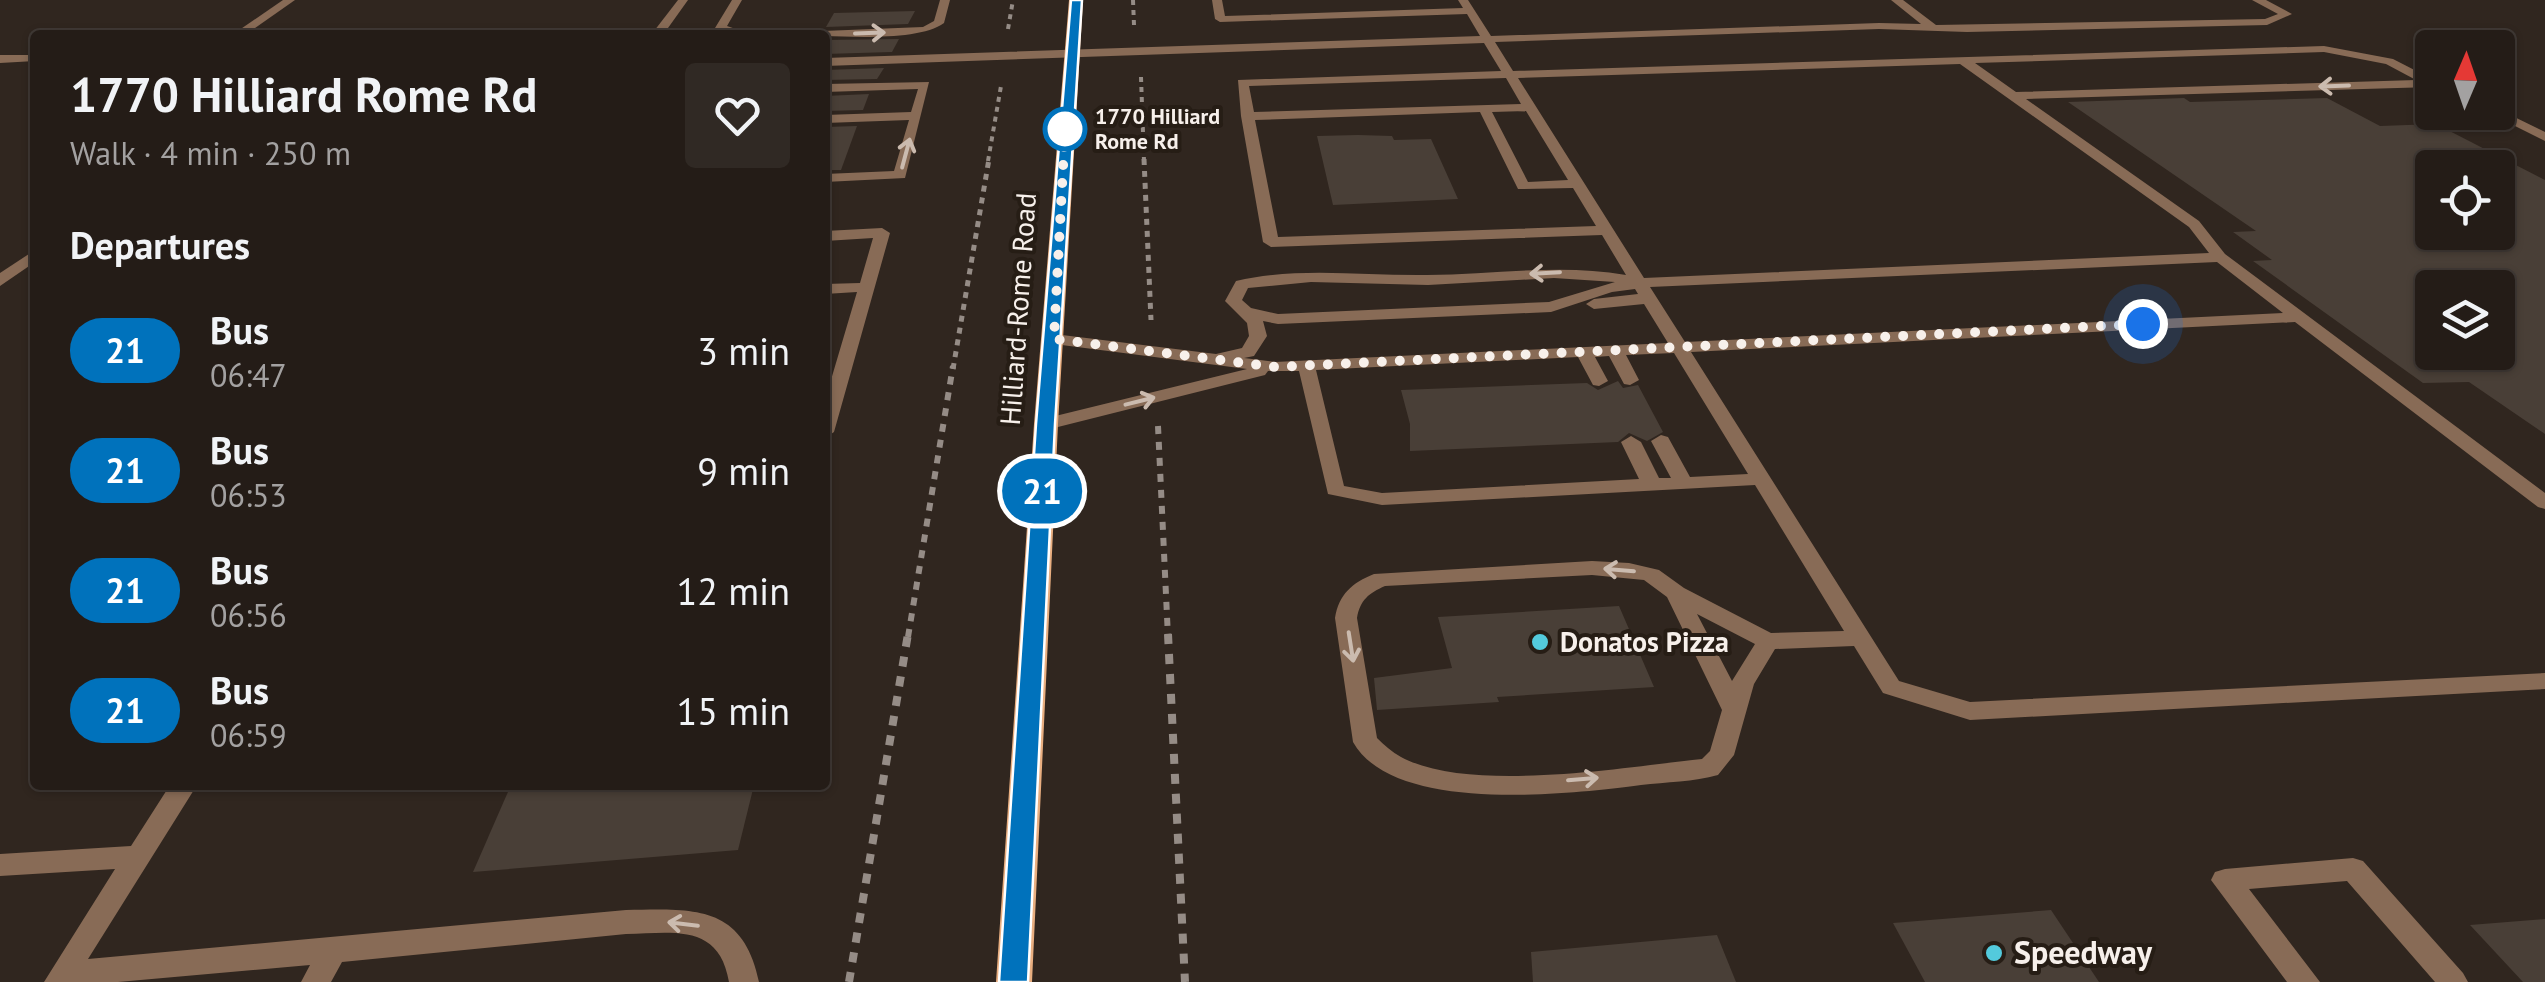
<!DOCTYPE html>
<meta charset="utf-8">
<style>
:root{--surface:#241c17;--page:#302924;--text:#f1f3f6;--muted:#a3a1a1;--line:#413a36}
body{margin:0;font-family:"PT Sans",sans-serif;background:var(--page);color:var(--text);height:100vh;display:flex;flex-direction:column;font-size:38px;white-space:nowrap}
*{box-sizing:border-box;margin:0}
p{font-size:32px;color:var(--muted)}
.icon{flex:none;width:55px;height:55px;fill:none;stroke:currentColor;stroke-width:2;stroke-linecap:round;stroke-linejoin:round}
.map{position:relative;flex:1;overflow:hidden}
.sheet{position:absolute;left:30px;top:30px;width:800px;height:760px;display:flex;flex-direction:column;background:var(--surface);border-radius:10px;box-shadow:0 2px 8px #0004,0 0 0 2px var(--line)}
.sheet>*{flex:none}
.badge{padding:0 20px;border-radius:32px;font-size:35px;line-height:65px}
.needle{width:65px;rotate:2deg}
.buttons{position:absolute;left:2415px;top:30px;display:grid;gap:20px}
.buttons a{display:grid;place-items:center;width:100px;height:100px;border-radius:10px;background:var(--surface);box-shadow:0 2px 8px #0004,0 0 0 2px var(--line);font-size:50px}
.you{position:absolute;width:50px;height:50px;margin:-25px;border:8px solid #fff;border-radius:50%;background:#1a73e8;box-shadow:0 0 0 15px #1a73e833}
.map>.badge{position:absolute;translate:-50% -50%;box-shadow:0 0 0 5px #fff}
h2{padding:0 40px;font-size:38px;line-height:90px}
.round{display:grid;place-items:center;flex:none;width:105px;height:105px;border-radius:10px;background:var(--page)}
.overview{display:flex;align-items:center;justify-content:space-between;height:170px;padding:0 40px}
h1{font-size:48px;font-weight:700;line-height:75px}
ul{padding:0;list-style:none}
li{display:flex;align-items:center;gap:30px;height:120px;padding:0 40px}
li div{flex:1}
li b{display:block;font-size:38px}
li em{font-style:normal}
li .badge{min-width:110px;font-weight:700;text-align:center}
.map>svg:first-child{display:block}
.building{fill:#493f37;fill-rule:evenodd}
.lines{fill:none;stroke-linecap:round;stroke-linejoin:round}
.path-far3{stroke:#958c86;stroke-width:4;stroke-dasharray:5 5;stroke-linecap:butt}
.path-far2{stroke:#958c86;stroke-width:5;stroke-dasharray:6 6;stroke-linecap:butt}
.path-far1{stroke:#958c86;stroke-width:6;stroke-dasharray:8 8;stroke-linecap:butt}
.path{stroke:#958c86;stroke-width:8;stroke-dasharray:10 10;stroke-linecap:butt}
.lane{fill:#886b56;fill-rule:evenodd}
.primary{fill:#e8ae80;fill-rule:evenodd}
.oneway{stroke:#cbbbaf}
.line{fill:#0072bc;stroke:#fff;stroke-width:2.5}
.walk{stroke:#f7f0eb;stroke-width:10;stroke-dasharray:0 18}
.stop-dot{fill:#fff;stroke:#0072bc;stroke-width:5}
.poi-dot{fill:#53cadc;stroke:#261d15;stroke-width:4}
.labels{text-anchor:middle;stroke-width:8;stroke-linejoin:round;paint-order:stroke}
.far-stop-label{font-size:22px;font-weight:bold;fill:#f7f0eb;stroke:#261d15;text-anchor:start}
.street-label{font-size:28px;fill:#f7f0eb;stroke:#261d15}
.poi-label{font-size:28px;font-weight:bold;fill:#f7f0eb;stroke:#261d15;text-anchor:start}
.near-poi-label{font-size:32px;font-weight:bold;fill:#f7f0eb;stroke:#261d15;text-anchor:start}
</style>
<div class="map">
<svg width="2545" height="982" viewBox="0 0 2545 982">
<rect width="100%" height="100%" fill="#30261f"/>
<g class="building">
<path d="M 915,11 L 908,24 L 826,27 L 834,13 Z"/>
<path d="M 899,39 L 892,52 L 825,54 L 825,40 Z"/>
<path d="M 884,68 L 877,79 L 825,80 L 825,70 Z"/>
<path d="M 869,94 L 863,110 L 825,111 L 825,96 Z"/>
<path d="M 2184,98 L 2190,102 L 2327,98 L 2380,126 L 2436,124 L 2545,180 L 2545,434 L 2469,382 L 2423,383 L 2253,261 L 2272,260 L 2233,232 L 2256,231 L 2068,102 ZM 2432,168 L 2498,168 L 2498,232 L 2432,232 ZM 2432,288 L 2498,288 L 2498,352 L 2432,352 Z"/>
<path d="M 857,126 L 841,170 L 825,170 L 825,127 Z"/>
<path d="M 1358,135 L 1392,136 L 1394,140 L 1431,139 L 1458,199 L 1333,205 L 1317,136 Z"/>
<path d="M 1618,381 L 1623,388 L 1638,385 L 1663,432 L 1647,441 L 1629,433 L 1618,442 L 1410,451 L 1410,424 L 1401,390 L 1587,383 L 1598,390 Z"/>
<path d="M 1619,606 L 1654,687 L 1497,697 L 1499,702 L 1377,710 L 1374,678 L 1452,668 L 1438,617 Z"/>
<path d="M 511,785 L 754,785 L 738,850 L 473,872 Z"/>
<path d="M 2051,910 L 2099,982 L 1925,982 L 1893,923 Z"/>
<path d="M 2545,919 L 2545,982 L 2523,982 L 2470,925 Z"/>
<path d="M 1717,935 L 1736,982 L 1533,982 L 1531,952 Z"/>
</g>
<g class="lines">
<g class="path-far3">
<path d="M 1133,0 L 1134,25"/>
<path d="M 1008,29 L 1013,0"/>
<path d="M 1141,77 L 1144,161"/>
<path d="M 988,161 L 1001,86"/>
</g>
<g class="path-far2">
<path d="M 1144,159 L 1151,320"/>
<path d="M 953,369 L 989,159"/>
</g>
<g class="path-far1">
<path d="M 1158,426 L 1168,637"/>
<path d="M 908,637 L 953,366"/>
</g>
<g class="path">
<path d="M 1168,634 L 1185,982"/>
<path d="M 849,982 L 908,634"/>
</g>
<g class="lane">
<path d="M 283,0 L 295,0 L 245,35 L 232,35 Z"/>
<path d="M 678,0 L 688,0 L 663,35 L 651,35 Z"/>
<path d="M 732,0 L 742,0 L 727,26 L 753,35 L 734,35 L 715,28 Z"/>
<path d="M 940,0 L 950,0 L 944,23 C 916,44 828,35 792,35 L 798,32 L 923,27 L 934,21 Z"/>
<path d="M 1212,0 L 1222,0 L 1225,16 L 1463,8 L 1458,0 L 1468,0 L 1491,36 L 1879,23 L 1921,24 L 1891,0 L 1903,0 L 1936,25 L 2265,19 L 2278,14 L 2252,0 L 2266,0 L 2292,14 L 2267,25 L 1967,32 L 1879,29 L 1495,42 L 1513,71 L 2324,46 L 2393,59 L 2432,79 L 2432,87 L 2026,99 L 2199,221 L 2225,254 L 2545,493 L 2545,509 L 2538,507 L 2295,322 L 1691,352 L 1899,681 L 1970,702 L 2545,673 L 2545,689 L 1970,720 L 1883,693 L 1854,646 L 1775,649 L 1754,684 L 1734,755 L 1718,775 C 1694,782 1666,782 1641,785 C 1571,794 1394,815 1353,742 L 1335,618 C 1339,594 1352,583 1374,574 L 1592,561 L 1629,563 L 1659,570 L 1684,588 L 1771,633 L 1844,631 L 1755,485 L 1382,505 L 1328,494 L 1299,371 L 1268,371 L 1265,375 L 1046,430 L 1039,428 L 1037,424 L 1039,420 L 1247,369 L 1054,344 L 1045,339 L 1054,334 L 1216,354 L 1242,348 L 1249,336 L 1247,323 L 1225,301 L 1236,281 C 1299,266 1364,276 1427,275 C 1494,275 1559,263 1626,275 L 1602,235 L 1271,247 L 1263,242 L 1241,116 L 1238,80 L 1501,71 L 1484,43 L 825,66 L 825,58 L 1480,36 L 1467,14 L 1220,22 L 1215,19 ZM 2324,52 L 2386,64 L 2416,80 L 2016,92 L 1975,63 ZM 1960,64 L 2189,227 L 2209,253 L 1644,278 L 1518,78 ZM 1506,78 L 1521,104 L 1254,112 L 1249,86 ZM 1526,111 L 1568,180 L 1528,182 L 1492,112 ZM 1480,112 L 1518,189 L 1573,188 L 1596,226 L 1278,237 L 1255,120 ZM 2217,262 L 2283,313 L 1685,342 L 1650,287 ZM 1554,278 L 1615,282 L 1549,302 L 1278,314 L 1251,308 L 1242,300 L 1248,288 L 1311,282 L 1428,285 ZM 1635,289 L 1638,294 L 1594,299 L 1586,304 L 1594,309 L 1644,304 L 1668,343 L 1275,362 L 1244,358 L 1254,356 L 1267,336 L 1263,321 L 1278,324 L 1551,312 L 1612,292 ZM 1674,353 L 1748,474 L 1690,477 L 1668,437 L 1661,435 L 1651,441 L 1671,478 L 1659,478 L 1641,442 L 1631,436 L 1621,442 L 1639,479 L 1382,493 L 1344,486 L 1316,370 L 1578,357 L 1593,385 L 1599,386 L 1608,381 L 1595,357 L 1609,356 L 1624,384 L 1630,385 L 1639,380 L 1626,355 ZM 1592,575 L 1644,580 L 1667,597 L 1722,710 L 1710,751 L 1702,759 C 1625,767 1470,794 1401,757 C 1392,752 1384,745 1377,738 L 1357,618 C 1360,600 1369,593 1385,586 ZM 1697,614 L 1755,644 L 1732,681 Z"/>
<path d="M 0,55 L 35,55 L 35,61 L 0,63 Z"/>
<path d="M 929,82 L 905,178 L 825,182 L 825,174 L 894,171 L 909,120 L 825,123 L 825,115 L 911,112 L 918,89 L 825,92 L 825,84 Z"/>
<path d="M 2498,109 L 2545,132 L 2545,141 L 2487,112 L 2498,112 Z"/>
<path d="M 882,228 L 890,233 L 834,432 L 825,438 L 825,400 L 857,292 L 825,294 L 825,284 L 860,283 L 873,238 L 825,241 L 825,231 Z"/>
<path d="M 35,250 L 35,262 L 0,286 L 0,273 Z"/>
<path d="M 170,785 L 197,785 L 88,959 L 626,910 C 693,909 743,904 759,982 L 729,982 C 719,923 674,933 626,934 L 342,962 L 331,982 L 301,982 L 310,965 L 118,982 L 44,982 L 115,869 L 0,876 L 0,854 L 131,846 Z"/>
<path d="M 2353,858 L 2363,861 L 2463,973 L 2468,982 L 2435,982 L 2347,881 L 2249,889 L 2320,982 L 2287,982 L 2211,880 L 2215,872 L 2225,869 Z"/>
</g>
<path class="primary" d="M 1069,0 L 1083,0 L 1058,424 L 1032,982 L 996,982 L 1034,424 Z"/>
</g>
<defs><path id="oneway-shaft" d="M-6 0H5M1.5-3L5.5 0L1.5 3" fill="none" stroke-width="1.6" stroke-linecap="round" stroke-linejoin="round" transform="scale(2.5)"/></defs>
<g class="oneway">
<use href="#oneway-shaft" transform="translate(870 33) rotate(-2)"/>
<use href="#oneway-shaft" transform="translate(2334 86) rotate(178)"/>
<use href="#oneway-shaft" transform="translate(906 153) rotate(-75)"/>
<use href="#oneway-shaft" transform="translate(1545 273) rotate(177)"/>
<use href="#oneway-shaft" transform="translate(1140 401) rotate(-14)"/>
<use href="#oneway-shaft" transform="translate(1619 570) rotate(-175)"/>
<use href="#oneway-shaft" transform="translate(1351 647) rotate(81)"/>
<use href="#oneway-shaft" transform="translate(1583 779) rotate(-5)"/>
<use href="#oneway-shaft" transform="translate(683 924) rotate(-173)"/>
</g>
<path class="line" d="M 1071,0 L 1082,0 L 1055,424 L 1028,982 L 999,982 L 1036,424 Z"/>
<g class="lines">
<path class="walk" d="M 1065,129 L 1054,339 L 1275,367 L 2143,324"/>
</g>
<circle class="stop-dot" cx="1065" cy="129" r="20"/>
<g class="poi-dot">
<circle cx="1540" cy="642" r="10"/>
<circle cx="1994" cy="953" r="10"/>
</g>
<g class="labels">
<g class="far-stop-label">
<text x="1095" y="124">1770 Hilliard<tspan x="1095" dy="25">Rome Rd</tspan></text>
</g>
<g class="street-label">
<text transform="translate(1018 309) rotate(-86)" y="10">Hilliard-Rome Road</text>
</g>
<g class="poi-label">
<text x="1560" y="652">Donatos Pizza</text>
</g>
<g class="near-poi-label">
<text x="2014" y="964">Speedway</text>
</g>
</g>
</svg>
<div class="buttons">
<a><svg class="needle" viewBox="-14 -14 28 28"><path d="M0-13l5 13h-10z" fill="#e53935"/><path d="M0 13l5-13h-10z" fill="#a3a1a1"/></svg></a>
<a><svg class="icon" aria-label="locate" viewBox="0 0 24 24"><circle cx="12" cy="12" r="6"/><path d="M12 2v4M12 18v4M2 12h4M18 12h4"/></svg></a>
<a><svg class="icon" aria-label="layers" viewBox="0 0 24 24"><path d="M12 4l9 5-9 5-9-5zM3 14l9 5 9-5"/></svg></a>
</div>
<div class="you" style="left:2143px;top:324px"></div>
<b class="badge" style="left:1042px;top:491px;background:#0072bc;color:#fff">21</b>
<section class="sheet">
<div class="overview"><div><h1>1770 Hilliard Rome Rd</h1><p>Walk · 4 min · 250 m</p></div><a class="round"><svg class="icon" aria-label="heart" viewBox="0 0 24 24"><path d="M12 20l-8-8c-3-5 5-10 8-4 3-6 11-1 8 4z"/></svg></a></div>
<h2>Departures</h2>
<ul>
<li><span class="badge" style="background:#0072bc;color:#fff">21</span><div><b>Bus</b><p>06:47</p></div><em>3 min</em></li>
<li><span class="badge" style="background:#0072bc;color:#fff">21</span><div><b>Bus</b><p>06:53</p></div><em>9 min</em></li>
<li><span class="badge" style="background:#0072bc;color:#fff">21</span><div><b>Bus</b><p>06:56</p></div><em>12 min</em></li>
<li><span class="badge" style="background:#0072bc;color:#fff">21</span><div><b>Bus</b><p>06:59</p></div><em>15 min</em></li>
</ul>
</section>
</div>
